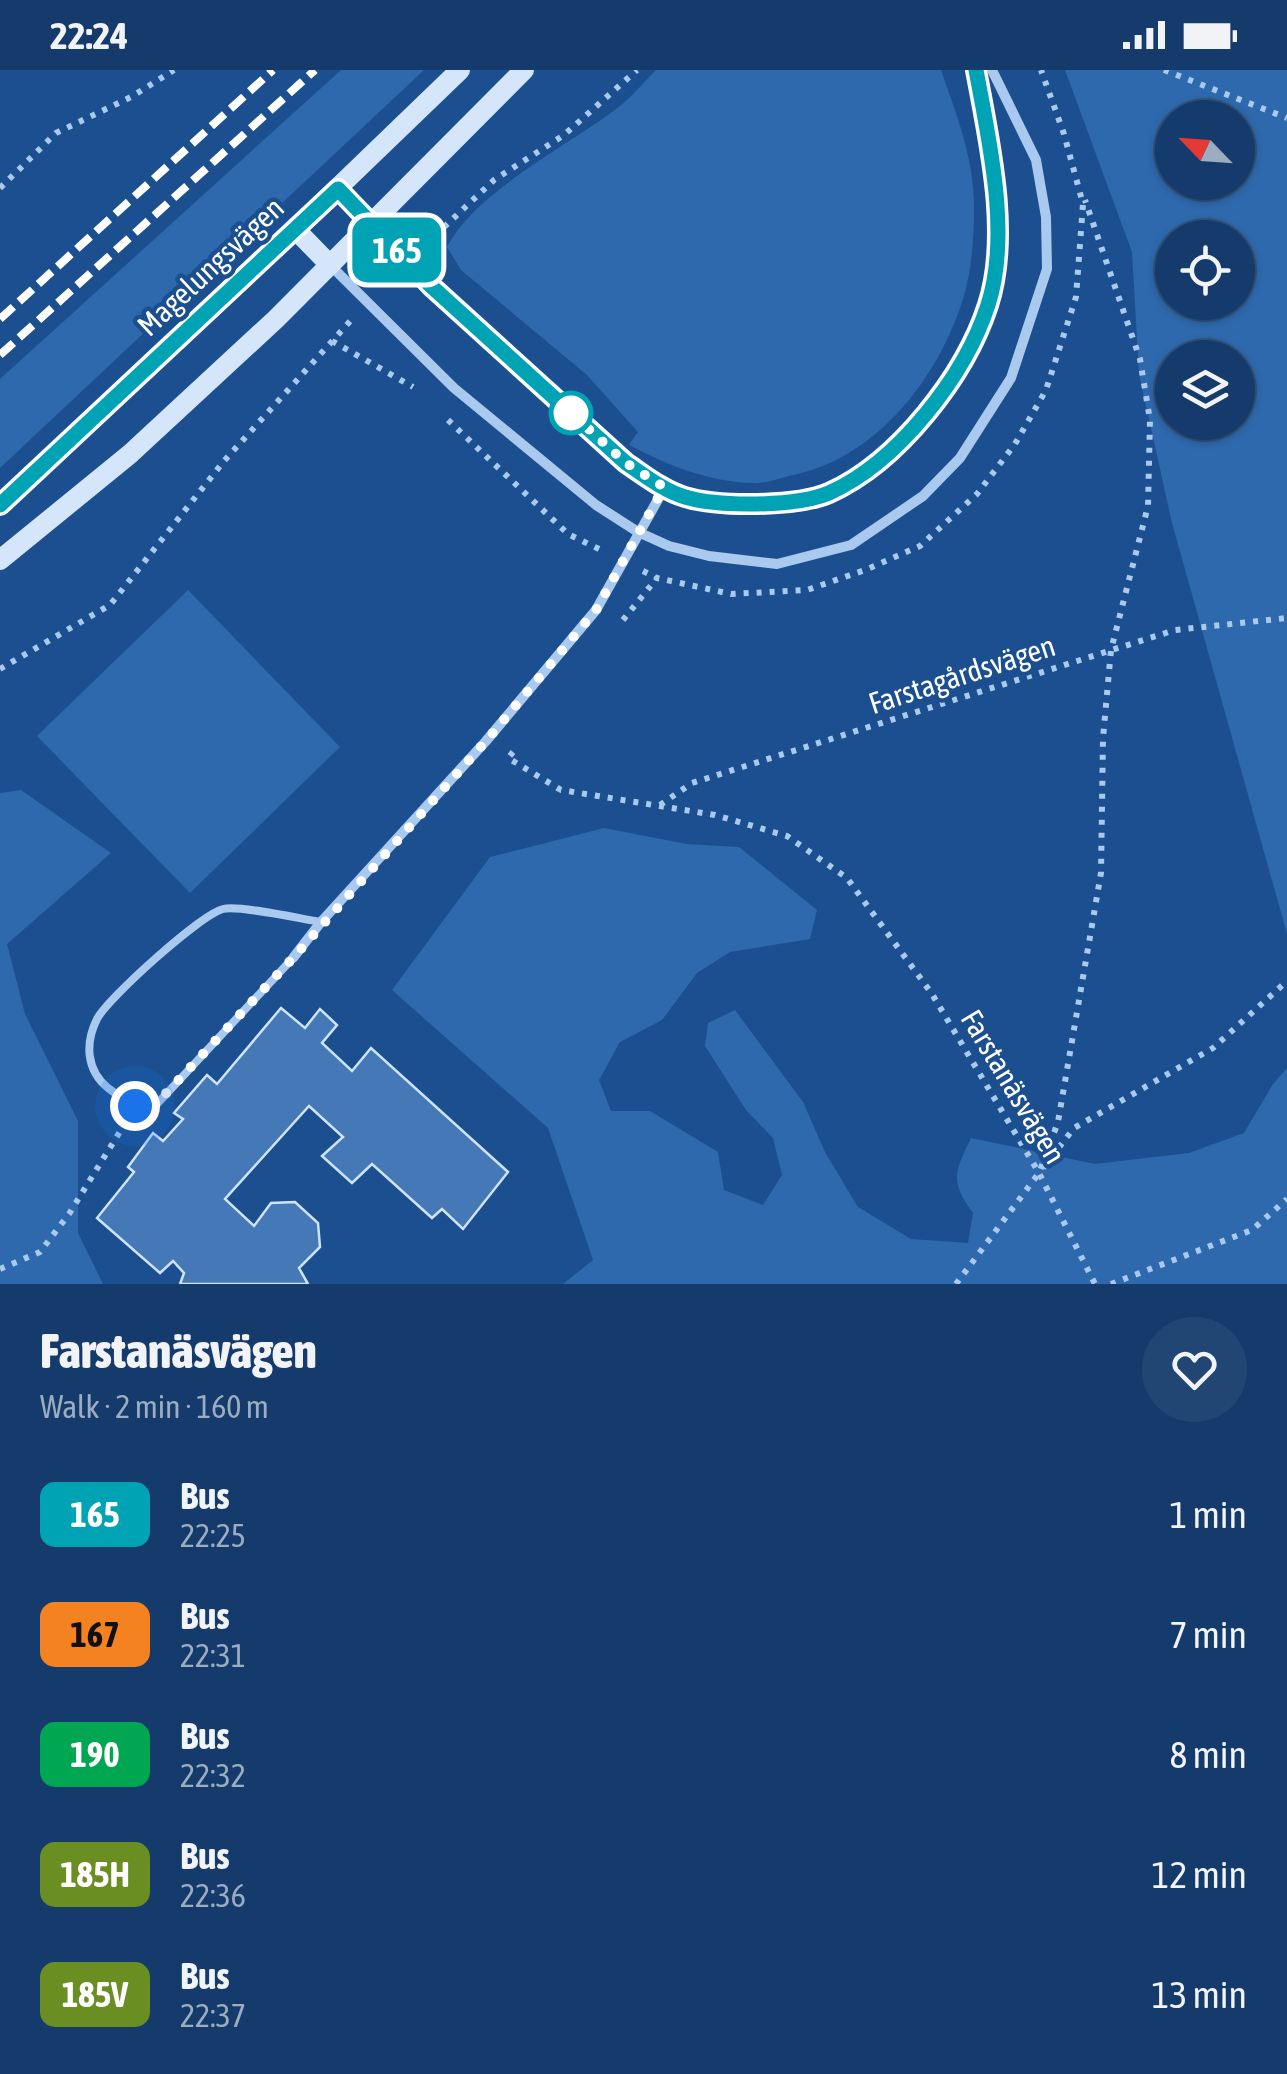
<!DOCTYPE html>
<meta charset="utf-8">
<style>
:root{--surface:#143b6b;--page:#214673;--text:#f1f3f6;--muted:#9dadc1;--line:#33557e}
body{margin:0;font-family:"Asap Condensed",sans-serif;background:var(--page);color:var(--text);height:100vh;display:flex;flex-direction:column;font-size:38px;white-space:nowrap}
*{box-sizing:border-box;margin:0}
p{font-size:32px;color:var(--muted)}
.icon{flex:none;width:55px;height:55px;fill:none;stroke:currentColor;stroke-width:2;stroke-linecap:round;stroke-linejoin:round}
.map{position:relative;height:1214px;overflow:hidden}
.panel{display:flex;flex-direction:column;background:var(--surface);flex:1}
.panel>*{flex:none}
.badge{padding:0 20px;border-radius:15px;font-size:35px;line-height:65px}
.needle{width:65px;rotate:295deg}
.tools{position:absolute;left:1155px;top:30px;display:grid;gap:20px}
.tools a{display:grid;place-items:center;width:100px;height:100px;border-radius:50%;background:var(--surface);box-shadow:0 2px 8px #0004,0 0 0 2px var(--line);font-size:50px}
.you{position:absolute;width:50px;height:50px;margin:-25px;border:8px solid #fff;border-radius:50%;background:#1a73e8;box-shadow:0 0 0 15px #1a73e833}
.map>.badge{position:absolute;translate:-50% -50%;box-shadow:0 0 0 5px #fff}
.round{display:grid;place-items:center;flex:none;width:105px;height:105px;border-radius:52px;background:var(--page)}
.summary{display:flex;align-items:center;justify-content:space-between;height:170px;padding:0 40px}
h1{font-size:48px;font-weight:800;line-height:75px}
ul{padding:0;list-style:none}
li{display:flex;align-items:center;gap:30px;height:120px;padding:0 40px}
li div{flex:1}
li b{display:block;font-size:38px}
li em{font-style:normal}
li .badge{min-width:110px;font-weight:700;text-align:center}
.status{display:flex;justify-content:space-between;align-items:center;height:70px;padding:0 50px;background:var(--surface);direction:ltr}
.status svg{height:28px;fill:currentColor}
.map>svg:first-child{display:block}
.green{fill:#2e69ad;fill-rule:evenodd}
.building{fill:#4478b7;stroke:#cfe3fa;stroke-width:2.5}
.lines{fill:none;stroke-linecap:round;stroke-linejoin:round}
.path{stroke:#a9c9ee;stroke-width:6;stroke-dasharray:5 8;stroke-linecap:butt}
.lane{stroke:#a9c9ee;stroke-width:8}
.street{stroke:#a9c9ee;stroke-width:10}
.secondary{stroke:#d6e6fa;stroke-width:20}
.rail{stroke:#fff;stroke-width:8;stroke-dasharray:18 8;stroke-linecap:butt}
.line-casing{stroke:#fff;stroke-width:22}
.line{stroke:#00a3b4;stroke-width:15}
.walk{stroke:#fff;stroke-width:10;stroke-dasharray:0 18}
.stop-dot{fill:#fff;stroke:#00a3b4;stroke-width:5}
.labels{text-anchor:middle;stroke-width:9;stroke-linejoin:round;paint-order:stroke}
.street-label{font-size:30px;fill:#fff;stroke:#1b4f8f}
</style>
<div class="status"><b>22:24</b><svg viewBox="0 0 49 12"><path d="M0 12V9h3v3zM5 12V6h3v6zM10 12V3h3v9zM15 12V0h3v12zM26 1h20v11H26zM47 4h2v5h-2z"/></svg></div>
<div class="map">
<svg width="1287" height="1214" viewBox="0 0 1287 1214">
<rect width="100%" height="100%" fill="#1b4f8f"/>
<g class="green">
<path d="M 341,0 L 424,0 L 0,398 L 0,309 Z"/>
<path d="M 656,0 L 941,0 C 957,46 975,91 974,140 C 974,172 971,208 960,238 C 933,315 873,390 789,406 C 777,409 764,414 752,413 C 709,412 667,395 629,375 L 638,362 L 587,305 L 461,200 L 447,177 C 475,122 566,77 616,39 C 631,28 643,13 656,0 Z"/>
<path d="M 1065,0 L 1287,0 L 1287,864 L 1172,453 L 1139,304 L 1132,182 ZM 1172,48 L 1238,48 L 1238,112 L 1172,112 ZM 1172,168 L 1238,168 L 1238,232 L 1172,232 ZM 1172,288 L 1238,288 L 1238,352 L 1172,352 Z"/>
<path d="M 188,520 L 340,677 L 190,823 L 37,666 Z"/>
<path d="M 21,720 L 111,783 L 7,874 L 25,944 L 78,1051 L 78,1163 L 103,1214 L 0,1214 L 0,723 Z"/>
<path d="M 604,758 L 687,774 L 739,777 L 817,840 L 810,869 L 730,882 L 697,903 L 662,950 L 620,972 L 599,1010 L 611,1041 L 650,1041 L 718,1082 L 724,1120 L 763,1135 L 782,1105 L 773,1068 L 746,1040 L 705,976 L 708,953 L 735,940 L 803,1032 L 825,1082 L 858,1137 L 911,1169 L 968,1173 L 973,1143 C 950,1111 954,1103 971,1068 L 1095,1094 L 1189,1083 L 1244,1063 L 1273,1014 L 1287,998 L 1287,1214 L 563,1214 L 593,1190 L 548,1058 L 392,920 L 490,787 Z"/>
</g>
<path class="building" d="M 281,938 L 305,958 L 320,939 L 337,955 L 322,973 L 352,1001 L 371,978 L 508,1102 L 463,1159 L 442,1139 L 432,1148 L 372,1094 L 352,1113 L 322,1086 L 343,1067 L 309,1036 L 225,1129 L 254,1156 L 271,1133 L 295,1132 L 318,1153 L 320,1177 L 299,1198 L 308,1214 L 180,1214 L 184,1203 L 173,1191 L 160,1203 L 97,1148 L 134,1102 L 128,1097 L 153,1063 L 163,1071 L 183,1049 L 174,1043 L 207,1005 L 217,1014 Z"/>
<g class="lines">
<g class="path">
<path d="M 1164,0 L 1287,48"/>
<path d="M 0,118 L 56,63 L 131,27 L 174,0"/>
<path d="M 425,175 L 494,110 L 564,65 L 637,0"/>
<path d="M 332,271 L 413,317"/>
<path d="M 448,350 L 568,464 L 601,480"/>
<path d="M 643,501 L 657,508 L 731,524 L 807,520 L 865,500 L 920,476 L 977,424 L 1015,374 L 1046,320 L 1076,227 L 1083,134 L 1064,64 L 1041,0"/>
<path d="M 623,550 L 657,508"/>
<path d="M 0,599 L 110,535 L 224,391 L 353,248"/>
<path d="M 513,682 L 508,688 L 561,720 L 715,745 L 787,766 L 847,808 L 932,924 L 1039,1103 L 1095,1214"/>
<path d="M 660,735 L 692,713 L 1175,560 L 1287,548"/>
<path d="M 1043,1098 L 1074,1058 L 1213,978 L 1287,911"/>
<path d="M 0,1199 L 40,1182 L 69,1144 L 124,1055"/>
<path d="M 956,1214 L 1039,1103 L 1058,1052 L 1101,803 L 1103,668 L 1111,580 L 1148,436 L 1150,350 L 1140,289 L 1085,130"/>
<path d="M 1111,1214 L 1252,1160 L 1287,1129"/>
</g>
<path class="lane" d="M 293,888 L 156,1035 C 134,1036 125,1031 108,1018 C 86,1000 85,973 97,949 C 108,928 200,845 223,839 C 239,835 301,849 321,852"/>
<g class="street">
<path d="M 371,154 L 431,216 L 626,393 L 665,417 L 686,427 L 779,435 L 828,423 L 885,387 L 919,353 L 967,284 L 989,232 L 997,150 L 996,103 L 976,0"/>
<path d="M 330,195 L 454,318 L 596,435 L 638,462 L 669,476 L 709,486 L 777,494 L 851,475 L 923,426 L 960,388 L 1011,308 L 1047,199 L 1046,147 L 1036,90 L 992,0"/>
<path d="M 293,888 L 321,852 L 486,671 L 596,540 L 665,417"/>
</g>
<g class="secondary">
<path d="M 338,119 L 371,154"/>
<path d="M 295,159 L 330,195"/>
<path d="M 0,435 L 295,159 L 460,0"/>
<path d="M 0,490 L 130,384 L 276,249 L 524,0"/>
</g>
<g class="rail">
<path d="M 0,249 L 273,0"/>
<path d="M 0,285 L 315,0"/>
</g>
</g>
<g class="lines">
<defs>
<path id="line" d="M 0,435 L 338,119 L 431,216 L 626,393 C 644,405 664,421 685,427 C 719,437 796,437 829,423 C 898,392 965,306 988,235 C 1011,164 989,71 976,0"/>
</defs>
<use href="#line" class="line-casing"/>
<use href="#line" class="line"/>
<path class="walk" d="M 135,1036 L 156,1034 L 293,888 L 486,671 L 596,540 L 664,417 L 626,393 L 571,343"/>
</g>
<circle class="stop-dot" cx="571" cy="343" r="20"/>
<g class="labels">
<g class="street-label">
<text transform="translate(211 197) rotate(-43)" y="10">Magelungsvägen</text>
<text transform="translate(962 605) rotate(-18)" y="10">Farstagårdsvägen</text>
<text transform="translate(1013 1017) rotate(59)" y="10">Farstanäsvägen</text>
</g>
</g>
</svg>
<div class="tools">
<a><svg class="needle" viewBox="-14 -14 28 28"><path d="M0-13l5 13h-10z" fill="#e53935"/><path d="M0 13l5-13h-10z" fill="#9dadc1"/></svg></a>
<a><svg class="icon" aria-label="locate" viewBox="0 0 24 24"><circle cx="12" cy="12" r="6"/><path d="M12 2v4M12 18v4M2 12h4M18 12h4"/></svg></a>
<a><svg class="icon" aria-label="layers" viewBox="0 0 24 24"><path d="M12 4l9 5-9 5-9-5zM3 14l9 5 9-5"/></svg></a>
</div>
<div class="you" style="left:135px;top:1036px"></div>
<b class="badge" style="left:397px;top:180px;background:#00a3b4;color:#fff">165</b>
</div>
<section class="panel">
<div class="summary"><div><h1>Farstanäsvägen</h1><p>Walk · 2 min · 160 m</p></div><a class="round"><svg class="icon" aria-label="heart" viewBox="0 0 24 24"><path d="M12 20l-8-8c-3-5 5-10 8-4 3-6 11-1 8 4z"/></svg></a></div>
<ul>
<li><span class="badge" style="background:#00a3b4;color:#fff">165</span><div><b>Bus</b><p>22:25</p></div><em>1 min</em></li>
<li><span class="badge" style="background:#f58220;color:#111">167</span><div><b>Bus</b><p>22:31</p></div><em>7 min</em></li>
<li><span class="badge" style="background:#00a651;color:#fff">190</span><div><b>Bus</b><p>22:32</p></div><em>8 min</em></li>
<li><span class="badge" style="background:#6b8e23;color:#fff">185H</span><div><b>Bus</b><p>22:36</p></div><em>12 min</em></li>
<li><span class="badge" style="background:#6b8e23;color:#fff">185V</span><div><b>Bus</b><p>22:37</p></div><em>13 min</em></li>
</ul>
</section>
